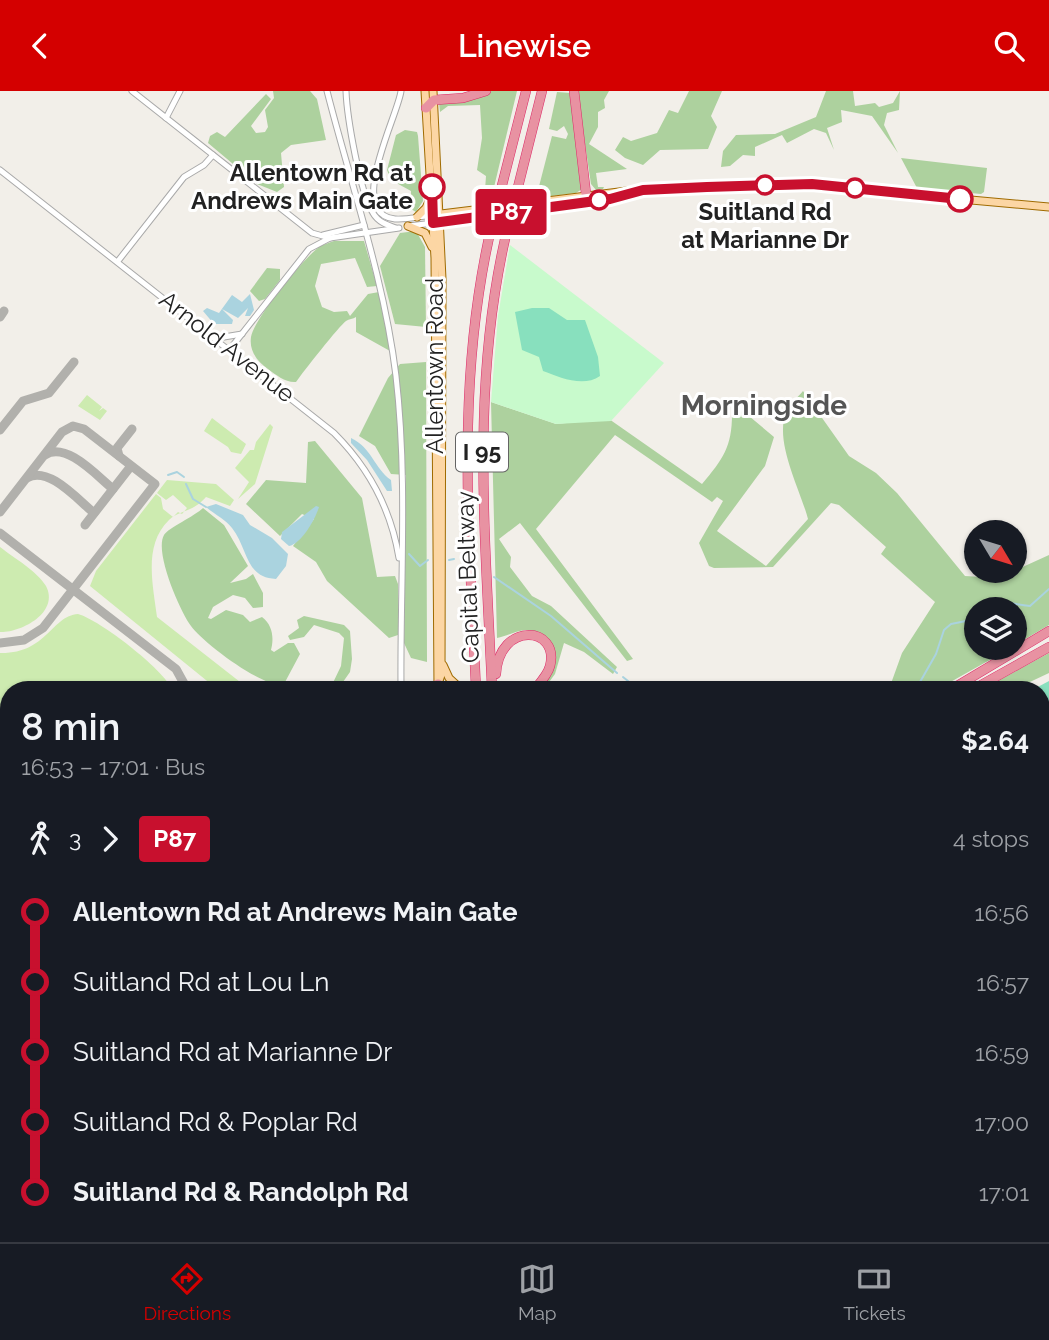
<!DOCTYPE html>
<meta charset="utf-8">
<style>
:root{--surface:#171b24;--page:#242831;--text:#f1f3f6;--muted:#9ea1a6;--line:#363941;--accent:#d40000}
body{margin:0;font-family:Raleway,sans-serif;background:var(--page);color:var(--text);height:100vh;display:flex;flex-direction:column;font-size:26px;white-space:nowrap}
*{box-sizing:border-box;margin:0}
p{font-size:23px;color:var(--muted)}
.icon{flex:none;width:38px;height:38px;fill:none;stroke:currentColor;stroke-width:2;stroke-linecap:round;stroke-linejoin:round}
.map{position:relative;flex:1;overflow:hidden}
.sheet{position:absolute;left:0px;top:590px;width:1050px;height:562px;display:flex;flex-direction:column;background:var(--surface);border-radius:28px 28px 0 0;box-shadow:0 2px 5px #0004}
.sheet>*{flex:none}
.badge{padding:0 14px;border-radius:5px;font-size:24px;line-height:46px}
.needle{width:46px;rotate:128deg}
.tools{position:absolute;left:964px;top:429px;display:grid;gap:14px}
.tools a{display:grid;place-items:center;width:63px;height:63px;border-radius:50%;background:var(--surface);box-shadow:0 2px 5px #0004;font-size:35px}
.map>.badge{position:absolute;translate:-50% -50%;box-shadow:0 0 0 4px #fff}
.legs{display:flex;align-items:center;gap:10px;height:77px;padding:0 21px;font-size:23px}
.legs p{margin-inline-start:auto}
.summary{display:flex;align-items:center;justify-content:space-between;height:119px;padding:0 21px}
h1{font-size:38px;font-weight:600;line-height:52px}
ul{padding:0 21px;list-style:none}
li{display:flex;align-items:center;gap:24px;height:70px;font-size:26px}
li i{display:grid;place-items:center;width:10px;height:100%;margin:0 9px;background:currentColor}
li i::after{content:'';width:18px;height:18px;margin:-9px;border:5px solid;border-radius:50%;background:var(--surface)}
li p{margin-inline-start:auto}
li:first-child i{background:linear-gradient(#0000 50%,currentColor 0)}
li:last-child i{background:linear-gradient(currentColor 50%,#0000 0)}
header{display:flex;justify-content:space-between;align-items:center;height:91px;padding:0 21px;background:var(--accent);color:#fff;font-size:32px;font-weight:600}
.tab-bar{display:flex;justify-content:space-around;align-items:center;height:98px;border-top:2px solid var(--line);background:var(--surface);font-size:19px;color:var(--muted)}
.tab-bar a{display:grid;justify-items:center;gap:4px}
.tab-bar .on{color:var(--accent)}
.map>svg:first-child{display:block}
.grass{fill:#cdebb0}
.forest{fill:#add19e}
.park{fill:#c8facc}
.pitch{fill:#88e0be}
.water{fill:#aad3df}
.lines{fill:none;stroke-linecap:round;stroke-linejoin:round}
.stream{stroke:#aad3df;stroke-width:2}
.taxiway{stroke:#b1b0ac;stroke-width:9}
.runway{stroke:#b1b0ac;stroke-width:23}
.minor-casing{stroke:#a9a9a9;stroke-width:7}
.major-casing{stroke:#a06b00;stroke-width:9}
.highway-casing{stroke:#dc2a67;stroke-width:10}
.minor{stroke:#fff;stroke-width:5}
.major{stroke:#fcd6a4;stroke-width:7}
.highway{stroke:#e892a2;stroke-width:9}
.highway-bridge-casing{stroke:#dc2a67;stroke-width:10;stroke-linecap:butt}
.highway-bridge{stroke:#e892a2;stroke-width:9}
.line-1-casing{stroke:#fff;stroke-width:16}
.line-1{stroke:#c8102e;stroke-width:10}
.stop-1-dot{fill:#fff;stroke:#c8102e;stroke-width:3.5}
.labels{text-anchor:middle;stroke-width:6;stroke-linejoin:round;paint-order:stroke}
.shield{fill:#fff;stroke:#646464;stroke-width:2}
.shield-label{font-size:23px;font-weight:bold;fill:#222}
.stop-label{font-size:24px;font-weight:bold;fill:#222;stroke:#fff;text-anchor:end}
.street-label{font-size:24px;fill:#222;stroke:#fff}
.quarter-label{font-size:28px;font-weight:bold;fill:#555;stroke:#fff}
</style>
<header><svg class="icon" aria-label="back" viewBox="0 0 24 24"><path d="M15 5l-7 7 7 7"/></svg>Linewise<svg class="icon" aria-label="search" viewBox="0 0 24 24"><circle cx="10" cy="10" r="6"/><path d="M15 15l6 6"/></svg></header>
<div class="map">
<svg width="1049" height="1151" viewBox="0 0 1049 1151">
<rect width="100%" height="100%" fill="#f2efe9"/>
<g class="grass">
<path d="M 87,304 L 102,316 L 99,320 L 103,317 L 107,320 L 100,329 L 78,315 Z"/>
<path d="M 212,327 L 246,353 L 241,363 L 231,361 L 228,356 L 204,340 Z"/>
<path d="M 270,333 L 273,336 L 255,393 L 238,408 L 249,391 L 235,377 L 250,359 L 254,359 L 256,351 Z"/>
<path d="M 167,389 L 216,393 L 234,409 L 230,415 L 206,406 C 192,422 179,419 169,429 C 143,454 153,494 157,526 L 249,598 L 217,598 L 90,495 L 96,480 L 156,403 L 161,407 L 163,418 L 173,426 L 178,421 L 182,423 L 187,417 L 173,404 L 166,409 L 157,402 Z"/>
<path d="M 0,456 C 14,467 37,480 46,495 C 60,522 20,542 0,541 Z"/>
<path d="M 78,523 C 100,529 163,578 172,598 L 9,598 L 9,632 L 0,625 L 0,562 C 47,563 51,525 78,523 Z"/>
<path d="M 0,673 L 9,680 L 9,842 L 0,831 Z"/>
<path d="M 0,836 L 9,844 L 9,908 L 0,929 Z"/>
<path d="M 0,1045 L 9,1052 L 9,1143 L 80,1143 L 89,1151 L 0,1151 Z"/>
</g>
<g class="forest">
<path d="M 273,0 L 310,0 L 317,8 L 326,49 L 291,54 L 281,62 L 284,96 L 277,101 L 257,93 L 208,52 L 210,45 L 217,41 L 225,46 L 266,3 L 271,8 L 251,35 L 256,42 L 265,41 L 268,36 L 265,19 L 274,7 Z"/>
<path d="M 491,0 L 517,0 L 490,113 L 484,113 L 486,85 L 477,79 L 482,47 L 480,14 L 448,15 L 440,21 L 439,12 Z"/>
<path d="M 577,0 L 609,0 L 604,9 L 605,17 L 598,21 L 598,36 L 589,53 L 627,78 L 596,82 L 598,96 L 604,96 L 603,98 L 596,99 L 591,93 Z"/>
<path d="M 689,0 L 722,0 L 711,25 L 717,36 L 708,58 L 660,59 L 643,74 L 625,67 L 615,59 L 623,46 L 631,50 L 657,42 L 669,19 L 678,22 Z"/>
<path d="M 826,0 L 853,0 L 855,15 L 875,12 L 879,16 L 893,12 L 900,0 L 899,19 L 887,22 L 884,34 L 898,62 L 872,25 L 841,19 L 842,31 L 827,37 L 834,59 L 826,42 L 814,38 L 787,52 L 782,44 L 755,56 L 755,65 L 743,64 L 730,75 L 721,76 L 723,60 L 736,44 L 775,43 L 816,26 Z"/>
<path d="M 557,1 L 571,2 L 582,98 L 576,102 L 536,107 L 552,45 L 566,48 L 568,43 L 564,35 L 557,40 L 549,38 Z"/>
<path d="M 405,39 L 417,41 L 418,45 L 423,110 L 416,121 L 411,118 L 411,100 L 391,89 L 387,79 L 396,44 Z"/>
<path d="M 901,67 L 987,77 L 984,101 L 981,103 L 917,97 Z"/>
<path d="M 416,140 L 425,156 L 426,236 L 395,233 L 380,175 L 400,142 Z"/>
<path d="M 334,150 L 364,150 L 377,195 L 367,196 L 355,167 L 321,173 L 315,195 L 322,216 L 334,221 L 347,220 L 350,225 L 368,203 L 379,201 L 390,260 L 356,241 L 356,226 C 353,228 349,228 346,230 C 340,234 302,282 296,291 C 286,292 276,284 268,278 C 257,270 249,260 251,246 C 254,228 303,168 319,156 C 324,153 329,152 334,150 Z"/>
<path d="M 267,177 L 280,178 L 280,189 L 265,208 L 259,210 L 250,200 Z"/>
<path d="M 426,271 L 427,571 L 411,567 L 404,552 L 406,384 L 391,383 L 375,355 L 359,345 L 388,287 L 400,273 Z"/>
<path d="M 803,300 L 849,365 L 876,382 L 897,402 L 965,485 L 998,487 L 1049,464 L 1049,534 L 1015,554 L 1015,518 L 976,518 L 976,556 L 1011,557 L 938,598 L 889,598 L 902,562 L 935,511 L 881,463 L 886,456 L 839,414 L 831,412 L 773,476 L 714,477 L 709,475 L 699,452 L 723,410 L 717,406 L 712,411 L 615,344 L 536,438 L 633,568 L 627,570 L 520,432 L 499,448 L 511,466 L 510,476 L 532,505 L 551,515 L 617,576 L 613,583 L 584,561 L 564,552 L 555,583 L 544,598 L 541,598 C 545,593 551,586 553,579 C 560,561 545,538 525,539 C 516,540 506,545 497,547 L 491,311 L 556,333 L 609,328 L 702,393 C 723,368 732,356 732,323 L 743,320 L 774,346 L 765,375 L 717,440 L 766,475 L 808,428 C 801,400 774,351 786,322 C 789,314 797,307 803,300 Z"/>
<path d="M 315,350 L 362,407 L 377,486 L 395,485 L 398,493 L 398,544 L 389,547 L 327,490 L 316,471 L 293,455 L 314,428 L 302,423 L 280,445 L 246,413 L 266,389 L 306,392 L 308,351 Z"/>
<path d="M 203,417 L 224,434 L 248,475 L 230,492 L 246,488 L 253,483 L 263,502 L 263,516 L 253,517 L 245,507 L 233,504 L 213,516 L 208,527 L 211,528 L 226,519 L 243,524 L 250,531 L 262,526 C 273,534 274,548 271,559 L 274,561 L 288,552 L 294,552 L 300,563 L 284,593 C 265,599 202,551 191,535 C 180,520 154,461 164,444 C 168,437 195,425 203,417 Z"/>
<path d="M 304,525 L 344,534 L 350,540 L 352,568 L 350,581 L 338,598 L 330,598 L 341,575 L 344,547 L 339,542 L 314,534 L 304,546 L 290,549 L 288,545 L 299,537 L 297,529 Z"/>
<path d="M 1049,562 L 1049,582 L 1015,598 L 983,598 Z"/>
<path d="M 1041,915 L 1049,920 L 1049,953 L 1041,966 Z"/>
<path d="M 264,1143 L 368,1143 L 365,1151 L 263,1151 Z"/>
<path d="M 786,1143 L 923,1143 L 926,1151 L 782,1151 Z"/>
</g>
<path class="park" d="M 510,154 L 664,272 L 611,330 L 556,333 L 491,311 L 498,225 Z"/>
<g class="pitch">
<path d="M 532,217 L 549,217 L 567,229 L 585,229 L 598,266 L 600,285 C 583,297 559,286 543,280 L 539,266 L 522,259 L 515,221 Z"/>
<path d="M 1049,590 L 1049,633 L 1041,637 L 1041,598 L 1034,598 Z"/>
</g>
<g class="water">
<path d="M 250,203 L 254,219 L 250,225 L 245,225 L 248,217 L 238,227 L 222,218 L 233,229 L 232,233 L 214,233 L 203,220 L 207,217 L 219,222 L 232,204 L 242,211 Z"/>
<path d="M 351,347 C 372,357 374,377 391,389 L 392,400 L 387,400 L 367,369 L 351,352 Z"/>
<path d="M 216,413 L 243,424 L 250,434 L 272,447 L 288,463 L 286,475 L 276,488 C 245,487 248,457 232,437 C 226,429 214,423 206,416 Z"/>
<path d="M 316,415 L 319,416 C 315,429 301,453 289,455 L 281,448 L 282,441 Z"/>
</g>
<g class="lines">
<g class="stream">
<path d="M 168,384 L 177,381 L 184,386"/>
<path d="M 186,393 L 193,408 L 206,416"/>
<path d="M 409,463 L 420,475 L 428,469"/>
<path d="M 449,469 L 454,468"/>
<path d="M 494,486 L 551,525 L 617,582"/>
<path d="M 980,518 C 1000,506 1008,513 1030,515 L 1049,498"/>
<path d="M 623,586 L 638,598"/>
<path d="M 916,598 L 936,563 L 944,539 L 951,533 L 966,530 L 976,520"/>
<path d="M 358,1151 L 358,1143"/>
</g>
<g class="taxiway">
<path d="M 0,226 L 4,220"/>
<path d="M 0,339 L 23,310 L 49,302 L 74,271"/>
<path d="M 45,364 C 66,350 97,385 113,398"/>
<path d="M 119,365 L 117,357 L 132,338"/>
<path d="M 27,387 C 48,374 78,409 94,422"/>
<path d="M 0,421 L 62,341 L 73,335 L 84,338 L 155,393 L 43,537 L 24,549 L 0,552"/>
<path d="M 85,434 L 131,375"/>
<path d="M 0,442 L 176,578 L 187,598"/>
<path d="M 0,956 L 9,935"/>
</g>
<path class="runway" d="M 0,649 L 9,656"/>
<defs>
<g id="minor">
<path d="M 132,0 L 312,142 L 330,147"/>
<path d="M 327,0 C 351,94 384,187 396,285 C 408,389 400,494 401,598"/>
<path d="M 346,0 C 347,26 360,102 373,122 C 378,131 387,134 396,137"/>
<path d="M 401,0 C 398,25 345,123 395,128 C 407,129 421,125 433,124"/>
<path d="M 166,27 L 180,0"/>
<path d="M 0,79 L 334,342 C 368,376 391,418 399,467"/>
<path d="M 409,135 L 433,132"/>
<path d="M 323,144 L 364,134"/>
<path d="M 118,170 L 184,86 L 204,74 L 213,64"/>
<path d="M 218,247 L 242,243"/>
<path d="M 230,258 L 309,158 L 330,147 L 399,137"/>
<path d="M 100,1151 L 106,1143"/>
</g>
<g id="major">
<path d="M 425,0 L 435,167 L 438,597"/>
<path d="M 433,0 L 442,188 L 441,584 L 438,593"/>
<path d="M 433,124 L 627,100 L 794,93 L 1049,116"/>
<path d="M 417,126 L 426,117 L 430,108"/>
<path d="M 437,131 L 633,103"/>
<path d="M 408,135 L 425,142 L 432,156"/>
<path d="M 443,574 L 449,587 L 461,598"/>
<path d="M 926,1143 L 929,1151"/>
<path d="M 931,1143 L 934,1151"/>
</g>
<g id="highway">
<path d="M 574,0 L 587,111"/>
<path d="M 426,17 L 434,9 L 463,7 L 486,0"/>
<path d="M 515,108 L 542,0"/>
<path d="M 498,110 L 526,0"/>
<path d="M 496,583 C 499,530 560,535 550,575 C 548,583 541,591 535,598"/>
<path d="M 438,593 L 443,598"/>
<path d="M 458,598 L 459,597"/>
<path d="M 476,598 C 469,439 455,286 493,129"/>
<path d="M 492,598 C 485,438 470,284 510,127"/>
<path d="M 952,598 L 1049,540"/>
<path d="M 974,598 L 1049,556"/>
<path d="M 592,1143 L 596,1151"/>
<path d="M 609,1143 L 613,1151"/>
<path d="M 229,1151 L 236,1143"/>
<path d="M 237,1151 L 244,1143"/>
</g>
</defs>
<use href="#minor" class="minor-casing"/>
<use href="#major" class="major-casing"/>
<use href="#highway" class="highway-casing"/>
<use href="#minor" class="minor"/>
<use href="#major" class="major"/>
<use href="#highway" class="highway"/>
<defs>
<g id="highway-bridge">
<path d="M 510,127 L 515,108"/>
<path d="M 493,129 L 498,110"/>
</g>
</defs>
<use href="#highway-bridge" class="highway-bridge-casing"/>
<use href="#highway-bridge" class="highway-bridge"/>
</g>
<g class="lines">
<defs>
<path id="line-1" d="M 432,96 L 433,132 L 610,108 L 643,99 L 707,96 L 812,93 L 960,108"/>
</defs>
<use href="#line-1" class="line-1-casing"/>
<use href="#line-1" class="line-1"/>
</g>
<g class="stop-1-dot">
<circle cx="765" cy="94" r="9"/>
<circle cx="432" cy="96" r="12"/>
<circle cx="855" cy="97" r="9"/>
<circle cx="960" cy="108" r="12"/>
<circle cx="599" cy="109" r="9"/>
</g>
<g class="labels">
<rect class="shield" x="456" y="341.5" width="52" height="39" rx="5"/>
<g class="shield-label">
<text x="482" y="369">I 95</text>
</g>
<g class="stop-label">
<text x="413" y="90">Allentown Rd at<tspan x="413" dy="28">Andrews Main Gate</tspan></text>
<text x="765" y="129" text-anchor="middle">Suitland Rd<tspan x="765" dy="28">at Marianne Dr</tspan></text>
</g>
<g class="street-label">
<text transform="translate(227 256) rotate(38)" y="8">Arnold Avenue</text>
<text transform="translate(435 275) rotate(-90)" y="8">Allentown Road</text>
<text transform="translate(468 486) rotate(-92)" y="8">Capital Beltway</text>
</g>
<g class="quarter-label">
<text x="764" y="324">Morningside</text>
</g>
</g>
</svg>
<div class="tools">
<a><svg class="needle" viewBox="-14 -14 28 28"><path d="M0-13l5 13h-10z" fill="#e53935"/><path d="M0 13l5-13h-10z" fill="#9ea1a6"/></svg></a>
<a><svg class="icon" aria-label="layers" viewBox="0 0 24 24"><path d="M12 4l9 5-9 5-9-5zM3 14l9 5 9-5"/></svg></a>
</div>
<b class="badge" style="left:511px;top:121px;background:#c8102e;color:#fff">P87</b>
<section class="sheet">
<div class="summary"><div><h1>8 min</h1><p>16:53 – 17:01 · Bus</p></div><b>$2.64</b></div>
<div class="legs"><svg class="icon" aria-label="walk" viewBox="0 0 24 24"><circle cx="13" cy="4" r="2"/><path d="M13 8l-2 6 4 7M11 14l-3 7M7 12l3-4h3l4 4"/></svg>3<svg class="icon" aria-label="forward" viewBox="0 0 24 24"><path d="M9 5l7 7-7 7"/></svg><b class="badge" style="background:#c8102e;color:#fff">P87</b><p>4 stops</p></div>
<ul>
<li><i style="color:#c8102e"></i><b>Allentown Rd at Andrews Main Gate</b><p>16:56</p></li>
<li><i style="color:#c8102e"></i><span>Suitland Rd at Lou Ln</span><p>16:57</p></li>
<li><i style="color:#c8102e"></i><span>Suitland Rd at Marianne Dr</span><p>16:59</p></li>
<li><i style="color:#c8102e"></i><span>Suitland Rd &amp; Poplar Rd</span><p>17:00</p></li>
<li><i style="color:#c8102e"></i><b>Suitland Rd &amp; Randolph Rd</b><p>17:01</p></li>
</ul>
</section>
</div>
<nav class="tab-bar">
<a class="on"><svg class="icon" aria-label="directions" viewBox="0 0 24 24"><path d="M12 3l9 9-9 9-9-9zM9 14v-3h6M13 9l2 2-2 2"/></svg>Directions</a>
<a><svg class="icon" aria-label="map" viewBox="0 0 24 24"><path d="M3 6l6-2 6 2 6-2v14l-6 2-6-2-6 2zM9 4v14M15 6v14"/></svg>Map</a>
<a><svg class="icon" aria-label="tickets" viewBox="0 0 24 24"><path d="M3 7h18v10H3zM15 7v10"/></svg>Tickets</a>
</nav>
